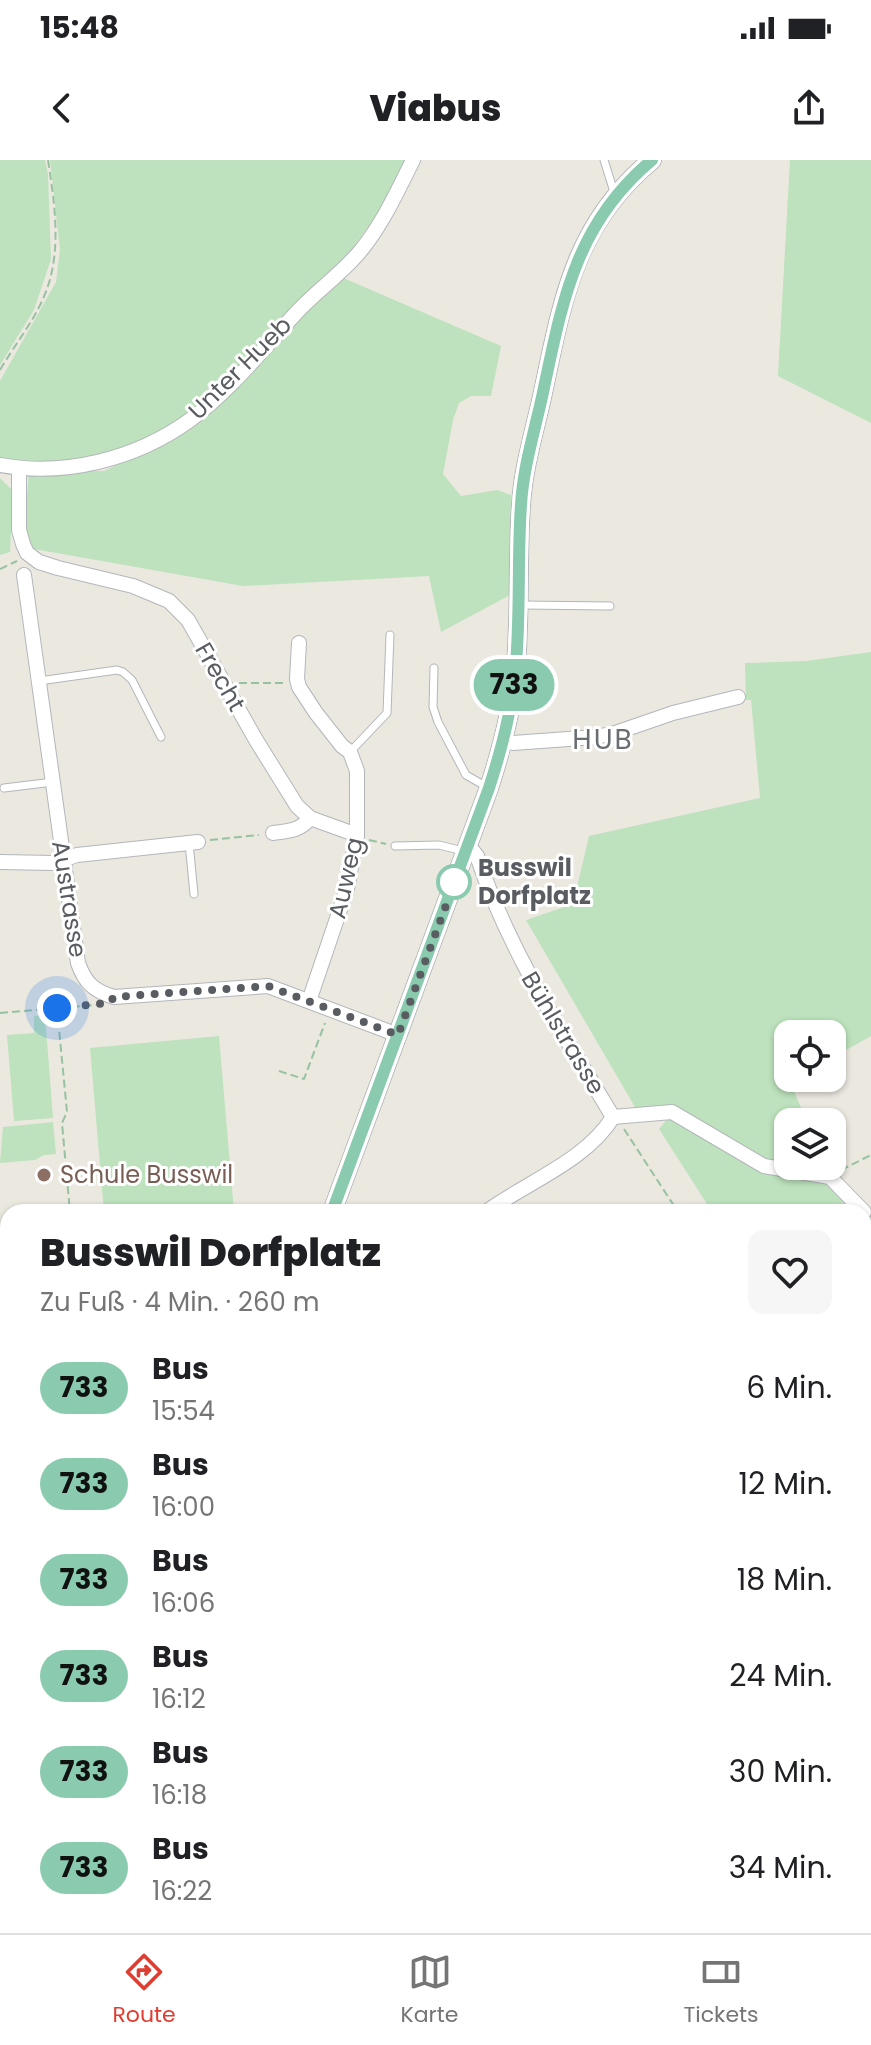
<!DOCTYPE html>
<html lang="de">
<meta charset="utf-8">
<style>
:root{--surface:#fff;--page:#f6f6f6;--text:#202124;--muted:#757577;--line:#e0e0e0;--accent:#e03d31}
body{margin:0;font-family:Poppins,sans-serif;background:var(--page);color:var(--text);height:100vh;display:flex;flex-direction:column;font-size:30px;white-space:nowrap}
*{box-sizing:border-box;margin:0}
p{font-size:26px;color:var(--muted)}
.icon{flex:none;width:44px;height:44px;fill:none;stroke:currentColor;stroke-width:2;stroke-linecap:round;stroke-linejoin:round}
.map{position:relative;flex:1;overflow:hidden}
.panel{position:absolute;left:0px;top:1044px;width:872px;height:730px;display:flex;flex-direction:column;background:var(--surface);border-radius:24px 24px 0 0;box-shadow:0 2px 6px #0004}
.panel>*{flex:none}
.badge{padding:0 16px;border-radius:26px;font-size:28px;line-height:52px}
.controls{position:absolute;left:774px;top:860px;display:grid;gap:16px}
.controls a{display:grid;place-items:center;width:72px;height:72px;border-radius:16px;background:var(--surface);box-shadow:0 2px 6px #0004;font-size:40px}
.you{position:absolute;width:40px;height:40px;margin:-20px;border:6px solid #fff;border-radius:50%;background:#1a73e8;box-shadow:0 0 0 12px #1a73e833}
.map>.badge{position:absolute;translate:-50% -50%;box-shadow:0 0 0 4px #fff}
.round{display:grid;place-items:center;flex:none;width:84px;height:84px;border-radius:16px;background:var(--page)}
.summary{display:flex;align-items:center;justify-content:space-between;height:136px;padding:0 40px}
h1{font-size:38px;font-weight:800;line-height:60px}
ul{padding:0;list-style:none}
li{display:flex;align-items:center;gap:24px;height:96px;padding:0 40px}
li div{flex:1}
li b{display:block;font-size:30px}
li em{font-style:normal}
li .badge{min-width:88px;font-weight:700;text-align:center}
.status{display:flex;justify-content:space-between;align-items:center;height:56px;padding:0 40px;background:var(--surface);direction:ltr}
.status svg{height:22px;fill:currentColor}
header{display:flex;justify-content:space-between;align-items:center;height:104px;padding:0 40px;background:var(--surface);font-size:36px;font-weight:800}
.tabs{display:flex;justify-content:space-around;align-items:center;height:112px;border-top:2px solid var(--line);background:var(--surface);font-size:22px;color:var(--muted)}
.tabs a{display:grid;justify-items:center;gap:4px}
.tabs .on{color:var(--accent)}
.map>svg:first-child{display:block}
.green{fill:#bde2bd}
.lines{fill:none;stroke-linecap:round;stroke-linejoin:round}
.service-casing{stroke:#b3b6ba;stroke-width:9}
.minor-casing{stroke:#b3b6ba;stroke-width:16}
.tertiary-casing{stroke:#b3b6ba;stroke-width:20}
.path{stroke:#97c2a2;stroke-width:2;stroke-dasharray:8 4;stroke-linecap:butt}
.service{stroke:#fff;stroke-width:7}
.minor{stroke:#fff;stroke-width:14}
.tertiary{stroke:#fff;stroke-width:18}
.line-casing{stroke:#fff;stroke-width:18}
.line{stroke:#8acaaf;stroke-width:12}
.walk{stroke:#595c60;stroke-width:8;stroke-dasharray:0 14.4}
.stop-dot{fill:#fff;stroke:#8acaaf;stroke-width:4}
.education-dot{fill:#8d6e63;stroke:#fff;stroke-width:3}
.labels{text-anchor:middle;stroke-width:6;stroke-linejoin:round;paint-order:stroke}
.street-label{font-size:24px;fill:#595c60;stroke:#fff}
.stop-label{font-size:24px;font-weight:bold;fill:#595c60;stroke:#fff;text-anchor:start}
.education-label{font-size:24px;fill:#785e54;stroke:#fff;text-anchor:start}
.quarter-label{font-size:28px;letter-spacing:2px;fill:#6a6e72;stroke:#fff}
</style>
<div class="status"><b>15:48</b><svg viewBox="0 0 49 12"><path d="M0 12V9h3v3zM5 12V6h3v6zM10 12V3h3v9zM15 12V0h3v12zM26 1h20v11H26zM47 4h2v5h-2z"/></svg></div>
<header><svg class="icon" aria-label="back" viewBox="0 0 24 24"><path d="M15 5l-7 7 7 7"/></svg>Viabus<svg class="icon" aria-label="share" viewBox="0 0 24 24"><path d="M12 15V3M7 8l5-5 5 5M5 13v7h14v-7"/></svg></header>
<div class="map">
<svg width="871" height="1773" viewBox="0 0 871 1773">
<rect width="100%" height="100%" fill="#ebe8e0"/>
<g class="green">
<path d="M 0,0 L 45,0 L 48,14 L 51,99 L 34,150 L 0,205 Z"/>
<path d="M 50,0 L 405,0 L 386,42 L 349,93 L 219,225 L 179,263 L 135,287 L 41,305 L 0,299 L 0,221 L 56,122 L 60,89 Z"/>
<path d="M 790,0 L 871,0 L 871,263 L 778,216 Z"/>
<path d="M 341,117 L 501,186 L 491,236 L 471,236 L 459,243 L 453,260 L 443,314 L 461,336 L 497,330 L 511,335 L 510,435 L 441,472 L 429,416 L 243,426 L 34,389 L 24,372 L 29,311 L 104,311 L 190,269 L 290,170 Z"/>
<path d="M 0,318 L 13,331 L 10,392 L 0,395 Z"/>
<path d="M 871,492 L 871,876 L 832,898 L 832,874 L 788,874 L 788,918 L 800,918 L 791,924 L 807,962 L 788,962 L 788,1006 L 826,1006 L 830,1017 L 864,1052 L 697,1052 L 707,1044 L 659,969 L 672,953 L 639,954 L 526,760 L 573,744 L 589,676 L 760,638 L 751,540 L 746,540 L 745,503 L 806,501 Z"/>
<path d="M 45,855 L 53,958 L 14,961 L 7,875 L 34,873 L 34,856 Z"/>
<path d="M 219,876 L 234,1052 L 104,1052 L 90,888 Z"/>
<path d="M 53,962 L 56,994 L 44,995 L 35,1000 L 0,1003 L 3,967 Z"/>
<path d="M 864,1052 L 871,1058 L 871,1358 L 864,1363 Z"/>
<path d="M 871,1365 L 871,1773 L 857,1773 L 855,1766 L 864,1766 L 864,1370 Z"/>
<path d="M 366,1766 L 813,1766 L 815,1773 L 369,1773 Z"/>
</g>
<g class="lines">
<defs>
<g id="service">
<path d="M 604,0 L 614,32"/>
<path d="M 521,445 L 610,446"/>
<path d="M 434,508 L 433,547 L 438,562 L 466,615 L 487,627"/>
<path d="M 39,521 L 117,510 L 123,512 L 132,520 L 161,577"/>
<path d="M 350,592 L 387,553 L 390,475"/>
<path d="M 4,628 L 53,622"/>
<path d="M 189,683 L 194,734"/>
<path d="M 395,686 L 439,685 L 463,691"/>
<path d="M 145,1773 L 160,1766"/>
</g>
<g id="minor">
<path d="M 0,305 C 65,317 136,299 190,260 C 230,231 263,189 296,153 C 317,130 343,113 362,89 C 383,63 398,30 413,0"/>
<path d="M 19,308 L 19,370 L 23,384 L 27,393 L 39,402 L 58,408 L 133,426 L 169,441 L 188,460 L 256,580 L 297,646 L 310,658 L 357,675"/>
<path d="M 24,415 L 78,803 C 85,823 94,831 114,837 L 268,826 L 398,875"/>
<path d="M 299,483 L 297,519 L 299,527 L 316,553 L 342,586 L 350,592 L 357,611 L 357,675 L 347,729 L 309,841"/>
<path d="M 503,581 L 513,583 L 596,577 L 615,573 L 673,553 L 738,537"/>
<path d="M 273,673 C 288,671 300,671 310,658"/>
<path d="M 467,689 L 473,691 L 477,696 C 509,791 562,872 613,957 C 586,1001 527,1022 486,1052"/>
<path d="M 0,702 L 53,703 L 77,695 L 198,682"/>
<path d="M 613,957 L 672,952 L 764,1006 L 830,1017 L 864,1052"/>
<path d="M 0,1210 L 8,1214"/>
<path d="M 0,1771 L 39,1766"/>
</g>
<g id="tertiary">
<path d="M 332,1052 L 489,628 C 501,591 511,554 515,515 C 521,459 517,401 521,345 C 523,309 534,273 542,237 C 562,143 573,65 652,0"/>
<path d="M 134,1766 L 136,1773"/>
</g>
</defs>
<use href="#service" class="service-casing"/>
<use href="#minor" class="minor-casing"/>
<use href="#tertiary" class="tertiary-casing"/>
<g class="path">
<path d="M 0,210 C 14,186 31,165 42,141 C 63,97 55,46 48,0"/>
<path d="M 0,409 L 17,401"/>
<path d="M 487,511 L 498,512"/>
<path d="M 239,523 L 285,523"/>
<path d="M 210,680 L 259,675"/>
<path d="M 369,680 L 386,684"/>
<path d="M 57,848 L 67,952 L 62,963 L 70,1052"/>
<path d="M 0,853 L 96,845"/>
<path d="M 279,911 L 304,919 L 325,863"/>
<path d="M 624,969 L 678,1052"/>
<path d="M 841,1010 L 871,995"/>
<path d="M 0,1509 L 8,1511"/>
<path d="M 819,1766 L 821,1773"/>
<path d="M 858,1766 L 858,1773"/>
</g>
<use href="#service" class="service"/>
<use href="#minor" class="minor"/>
<use href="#tertiary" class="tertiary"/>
</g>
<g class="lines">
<defs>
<path id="line" d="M 332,1052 L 489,628 C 501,591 511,554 515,515 C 521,459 517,401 521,345 C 523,309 534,273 542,237 C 562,144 574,65 652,0"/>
</defs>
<use href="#line" class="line-casing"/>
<use href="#line" class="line"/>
<path class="walk" d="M 57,848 L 109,843 L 114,837 L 268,826 L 398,875 L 455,721 L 454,722"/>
</g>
<circle class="stop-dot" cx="454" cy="722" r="16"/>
<circle class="education-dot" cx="44" cy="1015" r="8"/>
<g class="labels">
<g class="street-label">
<text transform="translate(240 208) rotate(-45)" y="8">Unter Hueb</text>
<text transform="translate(220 517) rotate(60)" y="8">Frecht</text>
<text transform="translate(346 718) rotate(-77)" y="8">Auweg</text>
<text transform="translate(69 739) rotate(81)" y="8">Austrasse</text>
<text transform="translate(563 873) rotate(59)" y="8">Bühlstrasse</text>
</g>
<g class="stop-label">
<text x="478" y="716">Busswil<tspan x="478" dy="28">Dorfplatz</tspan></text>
</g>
<g class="education-label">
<text x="60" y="1023">Schule Busswil</text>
</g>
<g class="quarter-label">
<text x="603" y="589">HUB</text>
</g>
</g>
</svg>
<div class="controls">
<a><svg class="icon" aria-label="locate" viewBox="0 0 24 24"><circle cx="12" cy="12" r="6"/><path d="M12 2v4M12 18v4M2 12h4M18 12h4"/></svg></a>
<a><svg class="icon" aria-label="layers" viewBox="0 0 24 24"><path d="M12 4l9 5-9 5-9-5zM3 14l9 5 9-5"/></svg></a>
</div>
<div class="you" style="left:57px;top:848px"></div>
<b class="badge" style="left:514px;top:525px;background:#8acaaf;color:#111">733</b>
<section class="panel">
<div class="summary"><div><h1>Busswil Dorfplatz</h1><p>Zu Fuß · 4 Min. · 260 m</p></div><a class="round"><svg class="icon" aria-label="heart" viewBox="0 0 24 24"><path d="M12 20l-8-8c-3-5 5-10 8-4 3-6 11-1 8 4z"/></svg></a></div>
<ul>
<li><span class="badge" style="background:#8acaaf;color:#111">733</span><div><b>Bus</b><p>15:54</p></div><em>6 Min.</em></li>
<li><span class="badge" style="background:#8acaaf;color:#111">733</span><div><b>Bus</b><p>16:00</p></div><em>12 Min.</em></li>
<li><span class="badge" style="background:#8acaaf;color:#111">733</span><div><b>Bus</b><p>16:06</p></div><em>18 Min.</em></li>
<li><span class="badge" style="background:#8acaaf;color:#111">733</span><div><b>Bus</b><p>16:12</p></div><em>24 Min.</em></li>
<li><span class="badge" style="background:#8acaaf;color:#111">733</span><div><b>Bus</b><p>16:18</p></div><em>30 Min.</em></li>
<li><span class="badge" style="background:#8acaaf;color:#111">733</span><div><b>Bus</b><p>16:22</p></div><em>34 Min.</em></li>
</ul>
</section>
</div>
<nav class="tabs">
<a class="on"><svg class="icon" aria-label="directions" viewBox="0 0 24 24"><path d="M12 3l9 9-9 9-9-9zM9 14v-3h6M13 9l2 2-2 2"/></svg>Route</a>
<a><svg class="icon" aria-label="map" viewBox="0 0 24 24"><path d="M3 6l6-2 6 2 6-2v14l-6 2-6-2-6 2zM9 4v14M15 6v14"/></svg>Karte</a>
<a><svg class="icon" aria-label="tickets" viewBox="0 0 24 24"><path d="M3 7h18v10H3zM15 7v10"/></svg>Tickets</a>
</nav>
